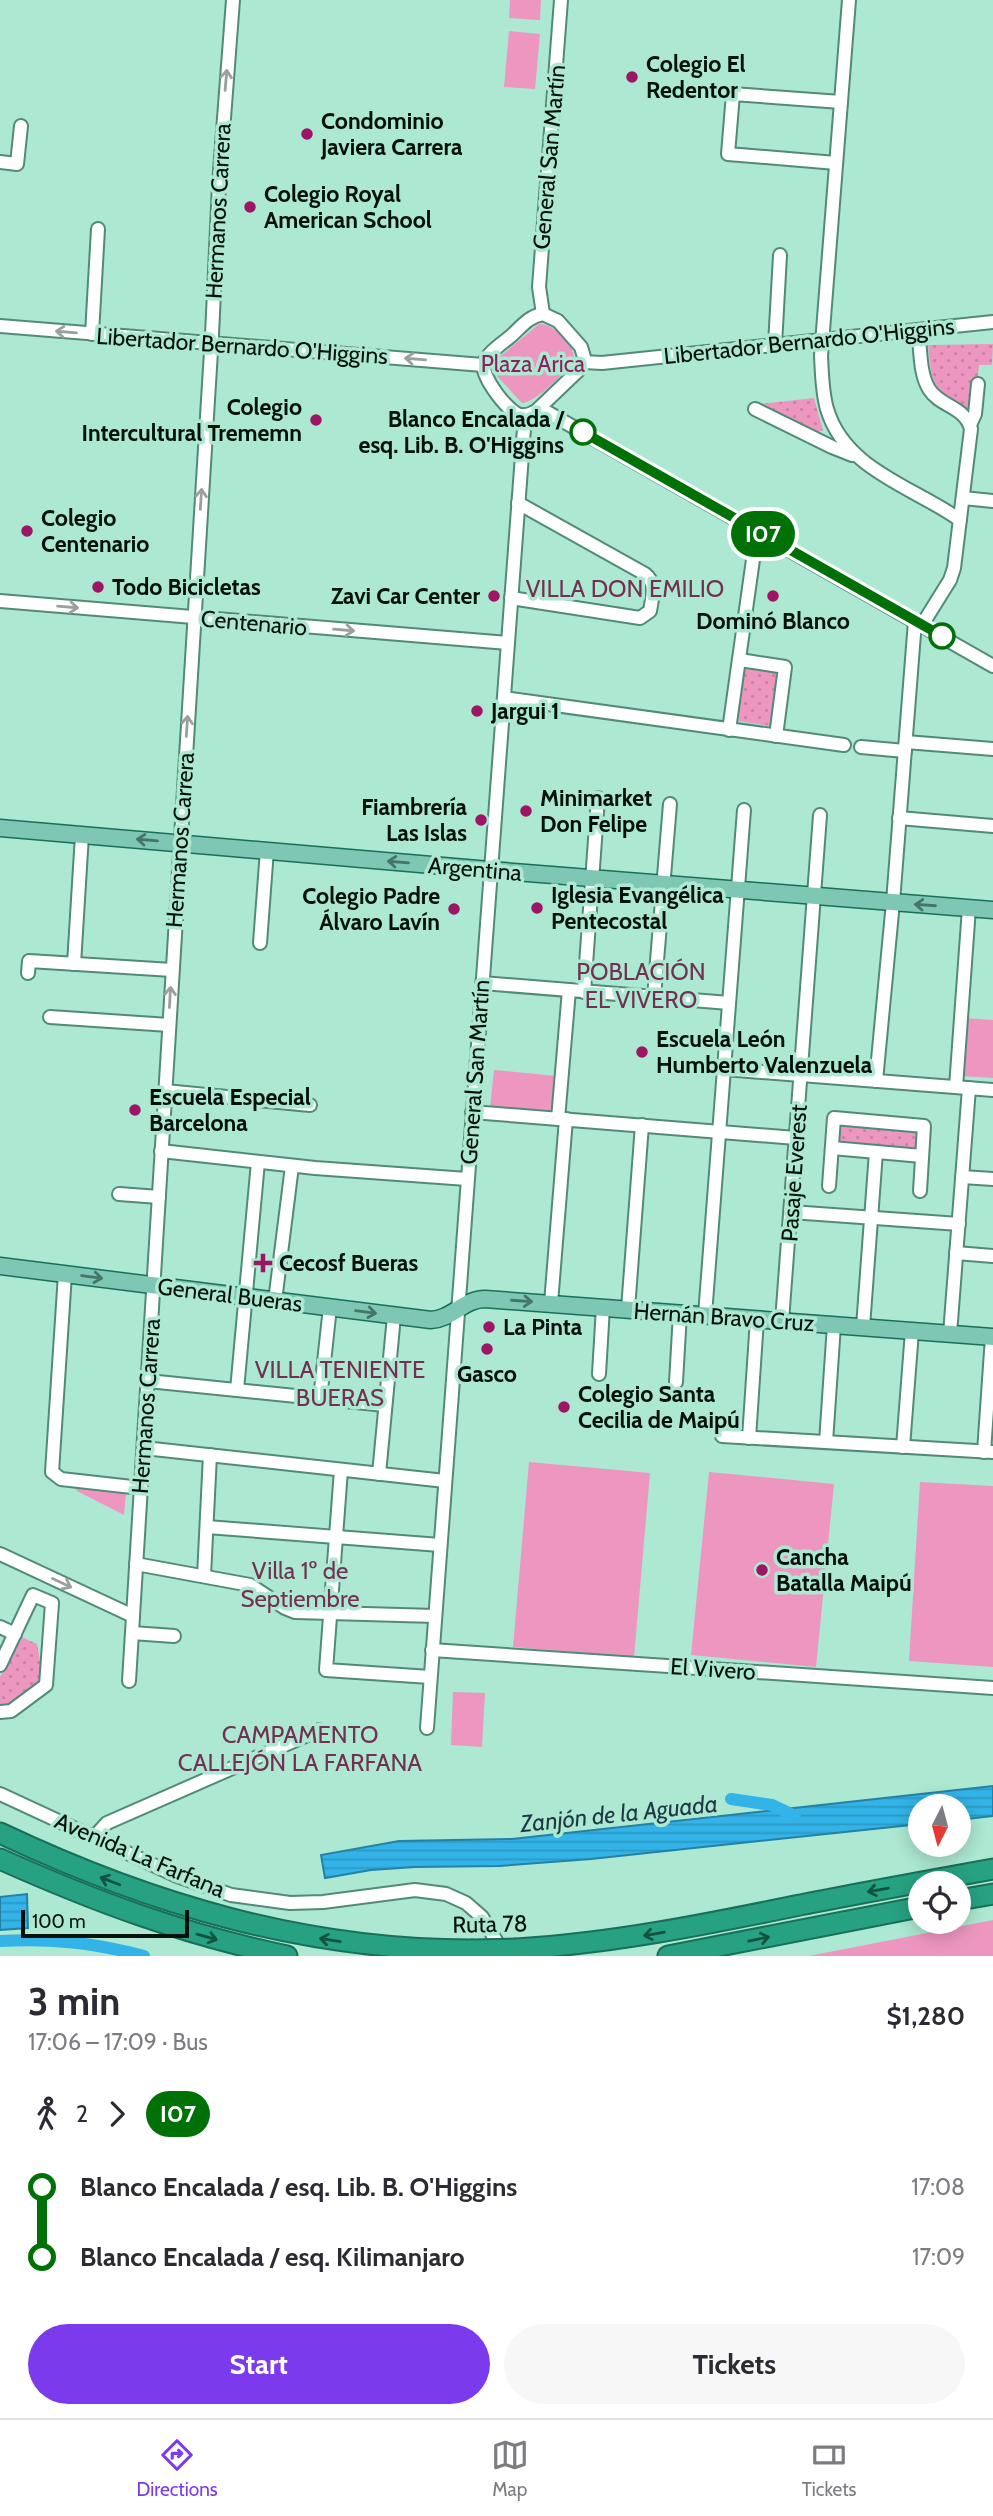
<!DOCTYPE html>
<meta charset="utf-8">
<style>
:root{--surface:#fff;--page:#f7f7f7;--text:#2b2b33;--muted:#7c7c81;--line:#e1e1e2;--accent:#7c3aed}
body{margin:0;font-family:Cabin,sans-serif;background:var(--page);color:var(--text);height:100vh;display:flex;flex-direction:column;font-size:26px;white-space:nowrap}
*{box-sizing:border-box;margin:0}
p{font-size:23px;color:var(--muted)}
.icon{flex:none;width:38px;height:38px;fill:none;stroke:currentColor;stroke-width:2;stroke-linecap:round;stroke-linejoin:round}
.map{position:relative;height:1956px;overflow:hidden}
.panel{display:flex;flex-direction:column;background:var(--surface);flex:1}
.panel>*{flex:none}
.badge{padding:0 14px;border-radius:23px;font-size:24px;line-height:46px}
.needle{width:46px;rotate:186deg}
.controls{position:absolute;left:908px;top:1794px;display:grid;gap:14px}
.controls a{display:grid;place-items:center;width:63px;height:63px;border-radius:50%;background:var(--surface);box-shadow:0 4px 18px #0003;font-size:35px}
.scale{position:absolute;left:21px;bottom:18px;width:168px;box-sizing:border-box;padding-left:7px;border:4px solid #00110b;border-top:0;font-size:19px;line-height:24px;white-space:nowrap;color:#00110b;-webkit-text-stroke:5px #ace8d2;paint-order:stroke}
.map>.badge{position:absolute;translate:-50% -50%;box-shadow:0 0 0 4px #fff}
.legs{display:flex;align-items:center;gap:10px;height:77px;padding:0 28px;font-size:23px}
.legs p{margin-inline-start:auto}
.headline{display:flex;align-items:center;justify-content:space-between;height:119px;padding:0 28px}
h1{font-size:38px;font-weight:700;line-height:52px}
.action{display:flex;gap:14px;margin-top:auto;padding:14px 28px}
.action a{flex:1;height:80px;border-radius:42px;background:var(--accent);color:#fff;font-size:28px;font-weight:700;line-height:80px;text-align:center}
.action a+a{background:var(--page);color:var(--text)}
ul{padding:0 28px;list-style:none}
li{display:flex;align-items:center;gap:24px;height:70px;font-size:26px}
li i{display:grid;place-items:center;width:10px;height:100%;margin:0 9px;background:currentColor}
li i::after{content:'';width:18px;height:18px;margin:-9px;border:5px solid;border-radius:50%;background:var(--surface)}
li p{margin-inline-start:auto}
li:first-child i{background:linear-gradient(#0000 50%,currentColor 0)}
li:last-child i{background:linear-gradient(currentColor 50%,#0000 0)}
.dock{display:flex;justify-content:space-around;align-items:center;height:98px;border-top:2px solid var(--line);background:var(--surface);font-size:19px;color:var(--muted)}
.dock a{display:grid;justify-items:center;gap:4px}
.dock .active{color:var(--accent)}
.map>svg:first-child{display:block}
.grass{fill:url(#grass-dots)}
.park{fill:#ed97c0}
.water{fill:url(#water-rules);stroke:#2482a5;stroke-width:2}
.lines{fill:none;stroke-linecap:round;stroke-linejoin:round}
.canal{stroke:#33b3e7;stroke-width:12}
.minor-casing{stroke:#518b77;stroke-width:16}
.major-casing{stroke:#196f58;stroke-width:19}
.highway-casing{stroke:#196f58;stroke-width:23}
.minor{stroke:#fff;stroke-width:12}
.major{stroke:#7dc7b4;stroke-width:16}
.highway{stroke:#26a282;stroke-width:19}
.highway-bridge-casing{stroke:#196f58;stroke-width:23;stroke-linecap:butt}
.highway-bridge{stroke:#26a282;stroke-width:19}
.oneway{stroke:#99a09d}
.oneway2{stroke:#457568}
.oneway3{stroke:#115241}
.line-1-casing{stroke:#fff;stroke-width:16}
.line-1{stroke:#007106;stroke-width:10}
.poi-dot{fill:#9c1567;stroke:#ace8d2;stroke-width:2.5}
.stop-1-dot{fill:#fff;stroke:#007106;stroke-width:3.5}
.labels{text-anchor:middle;stroke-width:7;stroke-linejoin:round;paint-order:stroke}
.poi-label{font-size:23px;font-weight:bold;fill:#00110b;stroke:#ace8d2;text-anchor:start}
.street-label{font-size:23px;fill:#00110b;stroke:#ace8d2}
.park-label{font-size:23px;fill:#8d215e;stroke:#ace8d2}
.stop-label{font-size:23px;font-weight:bold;fill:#00110b;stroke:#ace8d2;text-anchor:end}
.neighbourhood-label{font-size:24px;fill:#723152;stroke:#ace8d2}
.water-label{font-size:24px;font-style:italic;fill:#1e3844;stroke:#ace8d2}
</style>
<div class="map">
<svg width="993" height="1956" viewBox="0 0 993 1956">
<defs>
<pattern id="grass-dots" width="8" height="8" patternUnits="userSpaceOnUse" patternTransform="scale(1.75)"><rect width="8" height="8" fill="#ed97c0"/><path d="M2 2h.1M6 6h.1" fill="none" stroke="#c981a4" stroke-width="1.8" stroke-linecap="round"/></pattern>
<pattern id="water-rules" width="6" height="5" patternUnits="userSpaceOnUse" patternTransform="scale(1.75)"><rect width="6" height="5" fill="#33b3e7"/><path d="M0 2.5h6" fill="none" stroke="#2b99c5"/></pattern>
</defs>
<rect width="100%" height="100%" fill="#ace8d2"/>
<g class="grass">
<path d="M 993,344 L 992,365 L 979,365 L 975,408 L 967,410 C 931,385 933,389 928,345 Z"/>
<path d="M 814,398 L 823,430 L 816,433 L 759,404 Z"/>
<path d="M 745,668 L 778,672 L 771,726 L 738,721 Z"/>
<path d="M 844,1123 L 915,1129 L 919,1134 L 917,1146 L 914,1149 L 841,1142 C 838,1136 839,1128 844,1123 Z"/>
<path d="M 19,1636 L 37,1644 L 43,1678 L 41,1683 L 5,1708 L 0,1706 L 0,1677 Z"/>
</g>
<g class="park">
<path d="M 510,0 L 541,0 L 540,20 L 509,18 Z"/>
<path d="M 509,31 L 540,34 L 535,89 L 504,87 Z"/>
<path d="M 539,324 C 554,324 572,342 574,357 C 570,370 536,402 522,403 L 497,376 L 494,365 L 497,359 Z"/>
<path d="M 965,1018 L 993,1020 L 993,1078 L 962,1076 Z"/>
<path d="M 494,1070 L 556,1076 L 553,1113 L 490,1108 Z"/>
<path d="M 529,1462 L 650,1473 L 634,1657 L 513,1647 Z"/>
<path d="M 709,1472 L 834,1484 L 816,1667 L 691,1655 Z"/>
<path d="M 920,1482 L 993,1486 L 993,1667 L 909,1661 Z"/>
<path d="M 75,1486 L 126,1493 L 124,1515 L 77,1491 Z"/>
<path d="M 453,1692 L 485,1693 L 482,1747 L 451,1745 Z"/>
<path d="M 993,1920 L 993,1956 L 809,1956 Z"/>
</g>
<g class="water">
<path d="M 993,1786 L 993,1816 L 959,1820 L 959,1806 L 920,1806 L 920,1824 L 591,1859 L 499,1866 L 415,1867 L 371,1870 L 325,1878 L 321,1855 L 399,1841 L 512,1839 Z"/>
<path d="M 27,1894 L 28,1928 L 0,1930 L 0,1897 Z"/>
</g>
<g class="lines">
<g class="canal">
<path d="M 731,1799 L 772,1805 L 795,1816"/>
<path d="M 0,1941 C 52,1938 94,1943 144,1956"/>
</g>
<defs>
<g id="minor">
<path d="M 849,0 L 821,356 C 822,373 822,392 827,409 C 845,470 914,487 960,520"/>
<path d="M 0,162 L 17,164 L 21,126"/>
<path d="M 836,163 L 728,154 L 733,94 L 841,102"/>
<path d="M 543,314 L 539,287 L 561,0"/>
<path d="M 543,314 L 558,321 L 581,347 L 584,357 L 580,369 L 536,411 C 531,414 526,416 520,415 C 508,412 480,376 484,363 C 488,352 503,343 511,336 C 521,327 529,316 543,314 Z"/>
<path d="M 0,326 L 483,365"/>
<path d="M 918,330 C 921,348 919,373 929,389 C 940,407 965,406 971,429 L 954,568 L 950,580 L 922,625"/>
<path d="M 92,334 L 98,229"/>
<path d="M 775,345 L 780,255"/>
<path d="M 583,362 L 602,363 L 993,322"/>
<path d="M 540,408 L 993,666"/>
<path d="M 755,409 L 832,447 L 852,455"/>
<path d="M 970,425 L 975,414 L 978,384"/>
<path d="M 963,498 L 993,501"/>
<path d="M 511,598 L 640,618 L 650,611 C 652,598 657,583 645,574 L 518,503"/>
<path d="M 0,601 L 508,643"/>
<path d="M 740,660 L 785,667 L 776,736"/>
<path d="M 504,698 L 844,745"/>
<path d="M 729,730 L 757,531"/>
<path d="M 906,742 L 993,749"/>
<path d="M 861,747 L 905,751"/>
<path d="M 899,818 L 993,826"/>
<path d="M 260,943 L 267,850"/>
<path d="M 74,964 L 82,835"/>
<path d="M 28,973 L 29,961 L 172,970"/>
<path d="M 482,983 L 729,1003"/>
<path d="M 584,992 L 598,798"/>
<path d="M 654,997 L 670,804"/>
<path d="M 50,1017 L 169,1025"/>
<path d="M 724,1069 L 993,1090"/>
<path d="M 876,1081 L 893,902 L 915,621"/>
<path d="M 956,1087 L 969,908"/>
<path d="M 165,1091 L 310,1105"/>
<path d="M 472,1112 L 796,1138"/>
<path d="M 558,1119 L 569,990"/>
<path d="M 832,1148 L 922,1156"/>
<path d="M 161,1151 L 315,1168 L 467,1179"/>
<path d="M 962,1177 L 993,1179"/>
<path d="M 829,1186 L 834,1118 L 924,1126 L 920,1191"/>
<path d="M 119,1194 L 159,1197"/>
<path d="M 791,1212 L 959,1224"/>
<path d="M 956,1253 L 993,1256"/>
<path d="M 65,1274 L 52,1472 L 61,1479 L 141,1488"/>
<path d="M 275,1301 L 292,1166"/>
<path d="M 551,1303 L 566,1119"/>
<path d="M 628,1309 L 642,1125"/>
<path d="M 705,1315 L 744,810"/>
<path d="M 782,1321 L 820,815"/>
<path d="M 863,1327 L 876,1152"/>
<path d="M 950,1334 L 969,1088"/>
<path d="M 599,1374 L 603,1307"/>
<path d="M 148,1381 L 385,1405"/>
<path d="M 676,1382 L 680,1313"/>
<path d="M 237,1390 L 258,1162"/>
<path d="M 320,1399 L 330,1307"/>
<path d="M 722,1436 L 993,1452"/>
<path d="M 749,1438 L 757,1319"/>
<path d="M 826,1442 L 834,1325"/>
<path d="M 903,1447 L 912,1331"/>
<path d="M 144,1448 L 445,1481"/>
<path d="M 984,1452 L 992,1337"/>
<path d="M 341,1470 L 326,1670 L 430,1677"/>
<path d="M 379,1474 L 394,1316"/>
<path d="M 207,1527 L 440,1545"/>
<path d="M 0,1554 L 133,1616"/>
<path d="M 136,1564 L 250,1585 L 285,1608 L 295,1612 L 435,1616"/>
<path d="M 204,1576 L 210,1455"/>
<path d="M 0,1627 L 15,1634"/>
<path d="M 132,1633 L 174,1636"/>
<path d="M 432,1650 L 993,1688"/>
<path d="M 0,1665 L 33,1595 L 52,1603 L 46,1685 L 11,1711 L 0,1712"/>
<path d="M 129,1681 L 212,335 L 219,184 L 233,0"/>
<path d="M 427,1728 L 525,415"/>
<path d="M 0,1794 L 177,1876 L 231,1895 L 290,1903 L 323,1902 L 415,1890 L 446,1894 L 466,1903 L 482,1917 L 504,1954"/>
<path d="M 94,1837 L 107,1823 L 319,1730"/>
</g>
<g id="major">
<path d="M 0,828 L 490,870 L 993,910"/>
<path d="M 0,1266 L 431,1320 C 452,1319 464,1299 485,1299 L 993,1337"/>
</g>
<g id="highway">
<path d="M 0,1833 C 150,1904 304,1950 471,1950"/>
<path d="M 0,1859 C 96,1902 183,1934 287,1956"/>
<path d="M 959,1900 L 993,1894"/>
<path d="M 517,1949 C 617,1943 712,1923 810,1903 C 871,1891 932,1880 993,1869"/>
<path d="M 668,1956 L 920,1907"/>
</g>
</defs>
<use href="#minor" class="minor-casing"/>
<use href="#major" class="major-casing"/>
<use href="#highway" class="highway-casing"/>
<use href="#minor" class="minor"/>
<use href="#major" class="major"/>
<use href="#highway" class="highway"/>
<defs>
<path id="highway-bridge" d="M 471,1950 L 517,1949"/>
</defs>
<use href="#highway-bridge" class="highway-bridge-casing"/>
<use href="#highway-bridge" class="highway-bridge"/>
</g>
<defs><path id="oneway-shaft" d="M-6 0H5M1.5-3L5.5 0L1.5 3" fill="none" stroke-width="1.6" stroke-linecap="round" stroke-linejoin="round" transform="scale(1.75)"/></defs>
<g class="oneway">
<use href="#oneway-shaft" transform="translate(226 80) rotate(-85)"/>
<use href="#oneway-shaft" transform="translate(66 332) rotate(-175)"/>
<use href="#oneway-shaft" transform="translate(415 359) rotate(-175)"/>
<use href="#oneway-shaft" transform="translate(201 499) rotate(-86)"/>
<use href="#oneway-shaft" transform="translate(68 607) rotate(5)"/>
<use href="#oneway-shaft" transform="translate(344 630) rotate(5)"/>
<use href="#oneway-shaft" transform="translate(187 726) rotate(-86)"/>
<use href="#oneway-shaft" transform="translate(170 997) rotate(-87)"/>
<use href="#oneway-shaft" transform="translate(62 1583) rotate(25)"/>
</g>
<g class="oneway2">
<use href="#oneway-shaft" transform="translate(147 840) rotate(-175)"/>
<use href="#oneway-shaft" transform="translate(398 862) rotate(-175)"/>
<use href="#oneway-shaft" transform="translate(925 905) rotate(-176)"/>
<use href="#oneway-shaft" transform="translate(92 1277) rotate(7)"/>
<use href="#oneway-shaft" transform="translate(522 1301) rotate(4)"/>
<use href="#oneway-shaft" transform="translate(366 1312) rotate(7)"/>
</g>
<g class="oneway3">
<use href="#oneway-shaft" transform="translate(110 1881) rotate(-159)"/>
<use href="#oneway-shaft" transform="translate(878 1890) rotate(170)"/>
<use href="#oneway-shaft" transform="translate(654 1934) rotate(170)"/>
<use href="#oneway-shaft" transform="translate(207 1937) rotate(16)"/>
<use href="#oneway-shaft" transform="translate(759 1939) rotate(-12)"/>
<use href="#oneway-shaft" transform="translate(330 1940) rotate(-171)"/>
</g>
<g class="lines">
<defs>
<path id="line-1" d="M 583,432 L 942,636"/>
</defs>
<use href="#line-1" class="line-1-casing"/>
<use href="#line-1" class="line-1"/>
</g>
<g class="poi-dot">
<circle cx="632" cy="77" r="7"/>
<circle cx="307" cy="134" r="7"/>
<circle cx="250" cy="207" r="7"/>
<circle cx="316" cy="420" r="7"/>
<circle cx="27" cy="531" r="7"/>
<circle cx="98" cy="587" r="7"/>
<circle cx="494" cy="596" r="7"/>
<circle cx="773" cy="596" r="7"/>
<circle cx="477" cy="711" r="7"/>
<circle cx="526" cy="811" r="7"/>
<circle cx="481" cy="820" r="7"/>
<circle cx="537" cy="908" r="7"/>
<circle cx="454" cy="909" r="7"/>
<circle cx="642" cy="1052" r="7"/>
<circle cx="135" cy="1110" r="7"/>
<path d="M259.5 1252.5h7v7h7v7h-7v7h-7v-7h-7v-7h7z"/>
<circle cx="489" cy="1327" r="7"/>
<circle cx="487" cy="1349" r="7"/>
<circle cx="564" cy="1407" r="7"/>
<circle cx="762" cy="1570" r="7"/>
</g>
<g class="stop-1-dot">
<circle cx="583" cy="432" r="12"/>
<circle cx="942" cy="636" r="12"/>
</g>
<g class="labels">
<g class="poi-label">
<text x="646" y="72">Colegio El<tspan x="646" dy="26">Redentor</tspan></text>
<text x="321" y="129">Condominio<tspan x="321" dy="26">Javiera Carrera</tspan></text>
<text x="264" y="202">Colegio Royal<tspan x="264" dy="26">American School</tspan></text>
<text x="302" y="415" text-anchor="end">Colegio<tspan x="302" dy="26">Intercultural Trememn</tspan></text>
<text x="41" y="526">Colegio<tspan x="41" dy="26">Centenario</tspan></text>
<text x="112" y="595">Todo Bicicletas</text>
<text x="480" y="604" text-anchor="end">Zavi Car Center</text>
<text x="773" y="629" text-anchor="middle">Dominó Blanco</text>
<text x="491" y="719">Jargui 1</text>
<text x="540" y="806">Minimarket<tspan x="540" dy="26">Don Felipe</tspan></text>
<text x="467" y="815" text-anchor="end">Fiambrería<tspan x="467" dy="26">Las Islas</tspan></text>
<text x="551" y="903">Iglesia Evangélica<tspan x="551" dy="26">Pentecostal</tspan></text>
<text x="440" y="904" text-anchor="end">Colegio Padre<tspan x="440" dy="26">Álvaro Lavín</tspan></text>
<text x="656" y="1047">Escuela León<tspan x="656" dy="26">Humberto Valenzuela</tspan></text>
<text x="149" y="1105">Escuela Especial<tspan x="149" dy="26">Barcelona</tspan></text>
<text x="279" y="1271">Cecosf Bueras</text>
<text x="503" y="1335">La Pinta</text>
<text x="487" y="1382" text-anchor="middle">Gasco</text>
<text x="578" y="1402">Colegio Santa<tspan x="578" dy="26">Cecilia de Maipú</tspan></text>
<text x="776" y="1565">Cancha<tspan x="776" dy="26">Batalla Maipú</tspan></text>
</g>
<g class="street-label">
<text transform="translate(549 157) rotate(-85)" y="8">General San Martín</text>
<text transform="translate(218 211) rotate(-87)" y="8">Hermanos Carrera</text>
<text transform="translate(809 341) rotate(-6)" y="8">Libertador Bernardo O'Higgins</text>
<text transform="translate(242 346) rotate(4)" y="8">Libertador Bernardo O'Higgins</text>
<text transform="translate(254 623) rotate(5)" y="8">Centenario</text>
<text transform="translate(180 840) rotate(-86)" y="8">Hermanos Carrera</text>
<text transform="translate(475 869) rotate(5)" y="8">Argentina</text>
<text transform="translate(475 1072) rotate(-86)" y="8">General San Martín</text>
<text transform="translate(794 1173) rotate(-86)" y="8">Pasaje Everest</text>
<text transform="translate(230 1295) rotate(7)" y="8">General Bueras</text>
<text transform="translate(724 1317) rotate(4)" y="8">Hernán Bravo Cruz</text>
<text transform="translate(146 1406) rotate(-86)" y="8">Hermanos Carrera</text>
<text transform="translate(713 1669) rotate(4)" y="8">El Vivero</text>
<text transform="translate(140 1855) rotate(23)" y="8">Avenida La Farfana</text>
<text transform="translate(490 1924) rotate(-1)" y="8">Ruta 78</text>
</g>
<g class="park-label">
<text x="533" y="372">Plaza Arica</text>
</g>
<g class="stop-label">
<text x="564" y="427">Blanco Encalada /<tspan x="564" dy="26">esq. Lib. B. O'Higgins</tspan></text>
</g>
<g class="neighbourhood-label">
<text x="625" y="597">VILLA DON EMILIO</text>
<text x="641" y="980">POBLACIÓN<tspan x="641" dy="28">EL VIVERO</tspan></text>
<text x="340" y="1378">VILLA TENIENTE<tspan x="340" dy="28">BUERAS</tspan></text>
<text x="300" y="1579">Villa 1º de<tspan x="300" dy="28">Septiembre</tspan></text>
<text x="300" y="1743">CAMPAMENTO<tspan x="300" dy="28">CALLEJÓN LA FARFANA</tspan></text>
</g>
<g class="water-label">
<text transform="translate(619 1814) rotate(-6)" y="8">Zanjón de la Aguada</text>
</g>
</g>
</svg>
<div class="controls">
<a><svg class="needle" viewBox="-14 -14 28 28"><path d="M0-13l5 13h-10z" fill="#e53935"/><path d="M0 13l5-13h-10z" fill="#7c7c81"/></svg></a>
<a><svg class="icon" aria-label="locate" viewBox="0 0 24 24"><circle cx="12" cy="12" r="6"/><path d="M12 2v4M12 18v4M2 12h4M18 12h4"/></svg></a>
</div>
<div class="scale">100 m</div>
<b class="badge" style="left:763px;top:534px;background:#007106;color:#fff">I07</b>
</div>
<section class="panel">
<div class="headline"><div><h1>3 min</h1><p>17:06 – 17:09 · Bus</p></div><b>$1,280</b></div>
<div class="legs"><svg class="icon" aria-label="walk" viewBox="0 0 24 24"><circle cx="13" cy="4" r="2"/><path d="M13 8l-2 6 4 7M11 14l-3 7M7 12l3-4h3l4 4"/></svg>2<svg class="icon" aria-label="forward" viewBox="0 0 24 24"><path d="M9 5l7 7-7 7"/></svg><b class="badge" style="background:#007106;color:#fff">I07</b></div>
<ul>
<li><i style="color:#007106"></i><b>Blanco Encalada / esq. Lib. B. O'Higgins</b><p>17:08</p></li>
<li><i style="color:#007106"></i><b>Blanco Encalada / esq. Kilimanjaro</b><p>17:09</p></li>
</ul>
<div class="action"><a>Start</a><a>Tickets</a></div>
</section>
<nav class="dock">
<a class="active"><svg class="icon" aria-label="directions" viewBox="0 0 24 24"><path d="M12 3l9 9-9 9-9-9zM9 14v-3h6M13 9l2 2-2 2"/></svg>Directions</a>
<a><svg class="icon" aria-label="map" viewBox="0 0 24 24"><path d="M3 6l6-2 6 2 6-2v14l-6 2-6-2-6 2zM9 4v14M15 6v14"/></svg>Map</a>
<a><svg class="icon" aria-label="tickets" viewBox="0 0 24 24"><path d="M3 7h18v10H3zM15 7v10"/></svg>Tickets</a>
</nav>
